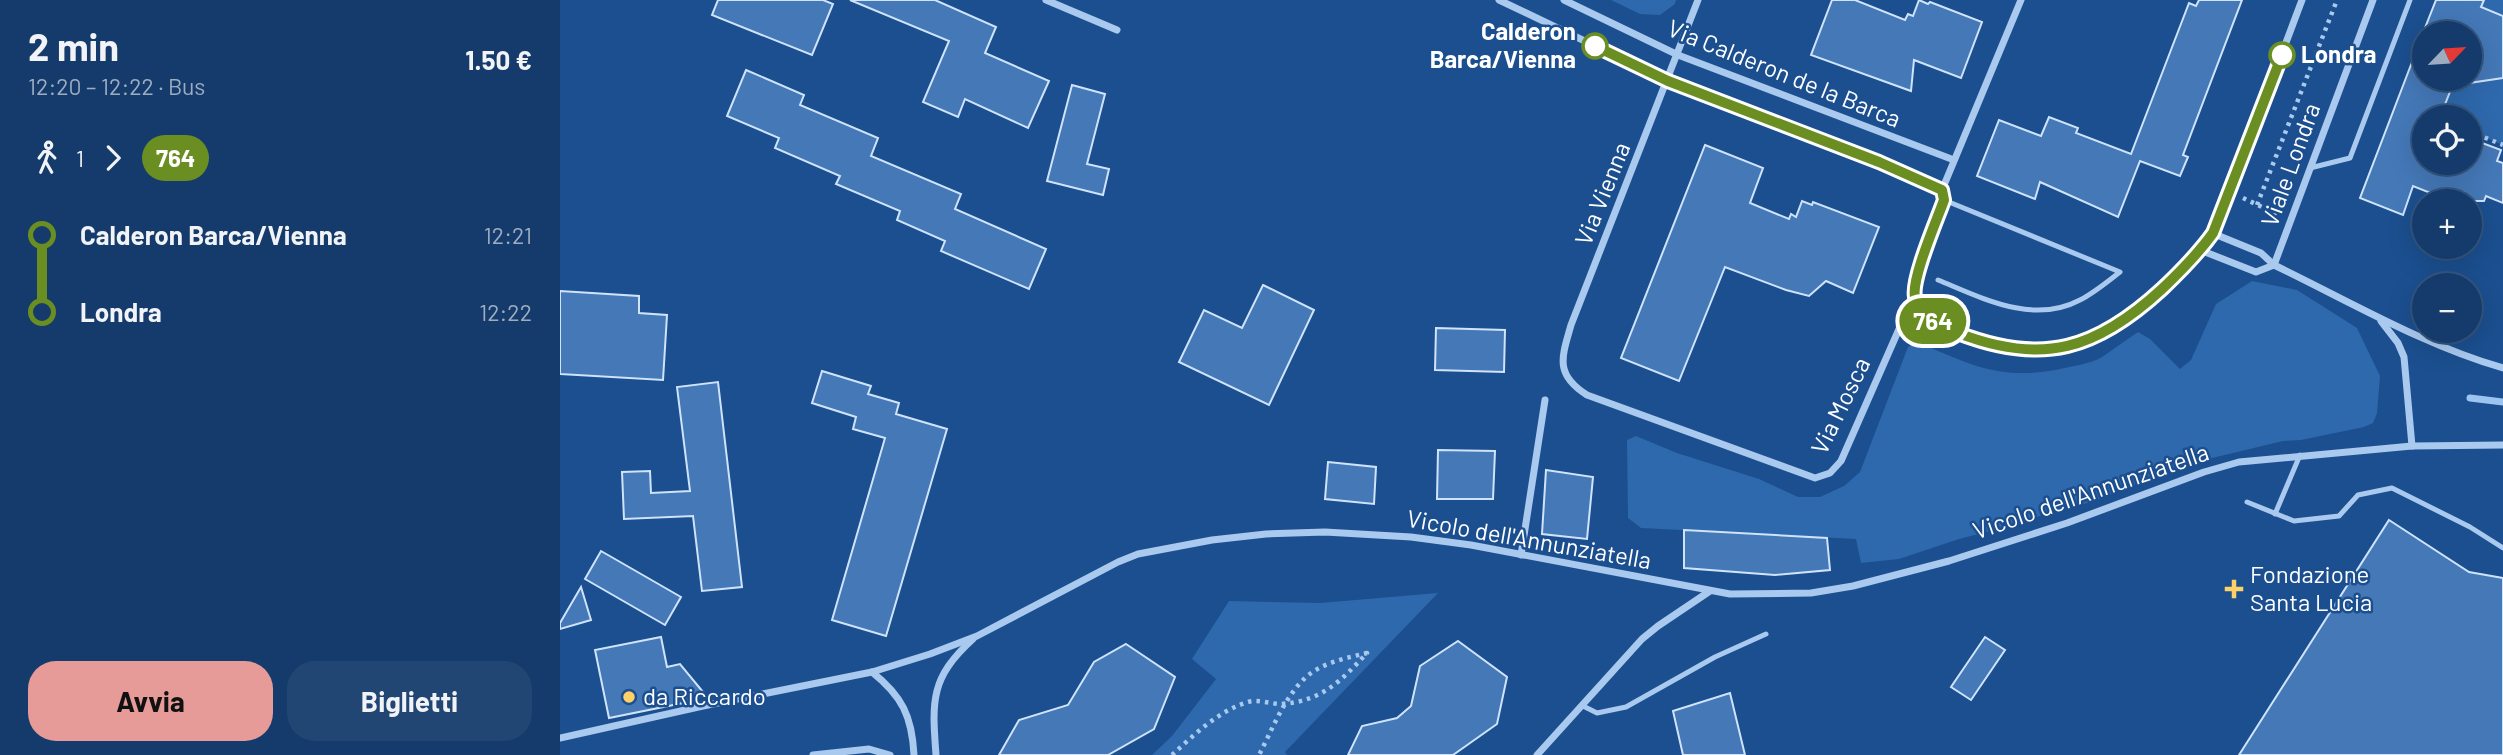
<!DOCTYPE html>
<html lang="it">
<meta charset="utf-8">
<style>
:root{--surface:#143b6b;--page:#214673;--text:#f1f3f6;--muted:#9dadc1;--line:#33557e;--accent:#e69b98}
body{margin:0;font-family:Barlow,sans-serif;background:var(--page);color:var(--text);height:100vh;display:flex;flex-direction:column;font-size:26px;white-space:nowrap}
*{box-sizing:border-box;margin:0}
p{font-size:23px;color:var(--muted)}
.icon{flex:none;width:38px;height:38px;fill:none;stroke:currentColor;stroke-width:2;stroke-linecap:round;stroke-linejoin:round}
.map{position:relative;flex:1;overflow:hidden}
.side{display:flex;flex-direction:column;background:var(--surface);width:560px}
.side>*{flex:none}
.badge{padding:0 14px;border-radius:23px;font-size:24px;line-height:46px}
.needle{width:46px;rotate:65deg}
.buttons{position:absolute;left:1852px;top:21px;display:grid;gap:14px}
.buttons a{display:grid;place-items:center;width:70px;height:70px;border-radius:50%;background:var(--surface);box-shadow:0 7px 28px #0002,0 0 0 2px var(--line);font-size:35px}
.map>.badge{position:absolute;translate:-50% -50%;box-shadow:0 0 0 4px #fff}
.legs{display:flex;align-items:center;gap:10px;height:77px;padding:0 28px;font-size:23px}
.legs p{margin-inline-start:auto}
.head{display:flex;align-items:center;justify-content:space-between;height:119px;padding:0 28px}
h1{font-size:38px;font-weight:700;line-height:52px}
.action{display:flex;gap:14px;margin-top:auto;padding:14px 28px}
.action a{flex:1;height:80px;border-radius:28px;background:var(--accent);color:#111;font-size:28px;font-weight:700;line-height:80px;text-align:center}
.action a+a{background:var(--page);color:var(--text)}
ul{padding:0 28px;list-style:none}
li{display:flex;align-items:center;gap:24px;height:77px;font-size:26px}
li i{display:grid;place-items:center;width:10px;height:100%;margin:0 9px;background:currentColor}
li i::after{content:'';width:18px;height:18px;margin:-9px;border:5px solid;border-radius:50%;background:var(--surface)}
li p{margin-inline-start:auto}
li:first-child i{background:linear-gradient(#0000 50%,currentColor 0)}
li:last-child i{background:linear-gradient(currentColor 50%,#0000 0)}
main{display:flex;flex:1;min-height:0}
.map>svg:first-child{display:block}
.green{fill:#2e69ad}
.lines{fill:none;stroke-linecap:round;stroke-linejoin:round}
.stream{stroke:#9cc4f0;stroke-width:7}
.building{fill:#4478b7;stroke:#cfe3fa;stroke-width:2}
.path{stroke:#a9c9ee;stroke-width:4.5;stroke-dasharray:3.5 5;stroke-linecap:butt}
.lane{stroke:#a9c9ee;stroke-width:5}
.street{stroke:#a9c9ee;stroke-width:7}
.line-1-casing{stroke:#fff;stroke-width:16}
.line-1{stroke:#6b8e23;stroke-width:10}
.stop-1-dot{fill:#fff;stroke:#6b8e23;stroke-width:3.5}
.poi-dot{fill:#ffd166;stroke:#1b4f8f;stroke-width:2.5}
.labels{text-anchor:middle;stroke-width:5;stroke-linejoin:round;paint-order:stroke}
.stop-label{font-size:24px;font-weight:bold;fill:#fff;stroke:#1b4f8f;text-anchor:end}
.street-label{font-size:24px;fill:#fff;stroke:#1b4f8f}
.poi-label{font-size:24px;fill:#fff;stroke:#1b4f8f;text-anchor:start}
</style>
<main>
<section class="side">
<div class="head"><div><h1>2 min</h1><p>12:20 – 12:22 · Bus</p></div><b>1.50 €</b></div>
<div class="legs"><svg class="icon" aria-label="walk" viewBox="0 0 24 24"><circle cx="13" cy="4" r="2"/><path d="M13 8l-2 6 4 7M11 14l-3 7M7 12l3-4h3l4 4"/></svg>1<svg class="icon" aria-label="forward" viewBox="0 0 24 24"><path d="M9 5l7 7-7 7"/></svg><b class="badge" style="background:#6b8e23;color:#fff">764</b></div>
<ul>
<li><i style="color:#6b8e23"></i><b>Calderon Barca/Vienna</b><p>12:21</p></li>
<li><i style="color:#6b8e23"></i><b>Londra</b><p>12:22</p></li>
</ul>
<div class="action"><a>Avvia</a><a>Biglietti</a></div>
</section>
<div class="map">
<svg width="1943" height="755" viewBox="0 0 1943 755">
<rect width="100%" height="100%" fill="#1b4f8f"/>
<g class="green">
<path d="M 1051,0 L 1116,0 L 1115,4 L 1100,15 L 1080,14 Z"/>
<path d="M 1924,0 L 1943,0 L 1943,16 L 1940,15 L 1909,40 Z"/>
<path d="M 1943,76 L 1943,145 L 1909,131 L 1909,117 L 1879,117 L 1894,79 L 1909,79 L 1916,82 Z"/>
<path d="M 1692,281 L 1737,290 L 1797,328 L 1820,376 L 1817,413 L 1813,423 L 1804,427 L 1741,440 L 1723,441 L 1623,465 L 1532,502 L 1491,511 L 1466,522 L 1399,539 L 1339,559 L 1301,563 L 1296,539 L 1081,528 L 1068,518 L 1067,440 L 1076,436 L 1117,453 L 1199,479 L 1238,497 L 1260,497 L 1284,486 L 1300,472 L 1348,347 L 1358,342 C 1410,365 1442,381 1500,369 C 1513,366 1530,364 1542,357 C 1554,349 1566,340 1578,332 L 1590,339 L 1620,369 L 1631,360 L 1656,304 Z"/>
<path d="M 878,593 L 725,752 L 727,755 L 592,755 L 612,736 L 656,679 L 632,659 L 669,601 L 760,603 Z"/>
</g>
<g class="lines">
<path class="stream" d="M 1910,398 L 1943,402"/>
</g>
<g class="building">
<path d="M 158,0 L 263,0 L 273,4 L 252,55 L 152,15 Z"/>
<path d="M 290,0 L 375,0 L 436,27 L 425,53 L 489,81 L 468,128 L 405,99 L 398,117 L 363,102 L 389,41 Z"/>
<path d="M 1272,0 L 1295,0 L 1345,20 L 1348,14 L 1353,16 L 1359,0 L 1368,4 L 1370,2 L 1422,22 L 1401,78 L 1354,60 L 1351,91 L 1251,55 Z"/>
<path d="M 1639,0 L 1682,0 L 1623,155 L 1628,157 L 1620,176 L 1580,161 L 1558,217 L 1480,182 L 1475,199 L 1417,176 L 1439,120 L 1481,136 L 1489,117 L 1518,128 L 1516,133 L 1571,154 L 1629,3 L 1636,6 Z"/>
<path d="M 1876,0 L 1924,0 L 1921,7 L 1943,16 L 1943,78 L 1909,83 L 1909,33 L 1863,33 Z"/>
<path d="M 1862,36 L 1864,79 L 1895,79 L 1880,117 L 1864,117 L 1864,163 L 1909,163 L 1909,138 L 1941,150 L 1937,161 L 1943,163 L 1943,203 L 1926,196 L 1924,201 L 1900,201 L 1903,192 L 1873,194 L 1853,186 L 1843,215 L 1800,198 Z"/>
<path d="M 186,70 L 244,95 L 240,105 L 318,138 L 311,156 L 401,194 L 395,209 L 486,249 L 469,289 L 381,251 L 385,241 L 337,220 L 340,211 L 276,184 L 280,176 L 215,148 L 219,138 L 167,116 Z"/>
<path d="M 512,85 L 545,94 L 527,164 L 549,169 L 543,195 L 487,181 Z"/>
<path d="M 1145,145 L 1203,168 L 1190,203 L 1229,219 L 1231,214 L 1236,217 L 1242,201 L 1252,205 L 1253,202 L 1319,227 L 1293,293 L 1266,281 L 1249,296 L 1226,290 L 1165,267 L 1119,381 L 1061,358 Z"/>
<path d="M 703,285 L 754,310 L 709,405 L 619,362 L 644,310 L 682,328 Z"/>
<path d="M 0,291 L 79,296 L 79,313 L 107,315 L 103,380 L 0,374 Z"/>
<path d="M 876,328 L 945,330 L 944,372 L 875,370 Z"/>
<path d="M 262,371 L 311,386 L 308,394 L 339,403 L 336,414 L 387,429 L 326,636 L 272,620 L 325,438 L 293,429 L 296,417 L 252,403 Z"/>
<path d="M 158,382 L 182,587 L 142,591 L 133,516 L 64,519 L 62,472 L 90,471 L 91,493 L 130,491 L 117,387 Z"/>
<path d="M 878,450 L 935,451 L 933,499 L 877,499 Z"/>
<path d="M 768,462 L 816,467 L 814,504 L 765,499 Z"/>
<path d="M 986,470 L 1033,477 L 1027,539 L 982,534 Z"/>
<path d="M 1829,520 L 1909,572 L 1943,578 L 1943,755 L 1679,755 Z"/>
<path d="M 1124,530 L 1267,538 L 1270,570 L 1215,575 L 1124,568 Z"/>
<path d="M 41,551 L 121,597 L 105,625 L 25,579 Z"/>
<path d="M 21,587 L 31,620 L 0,629 L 0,623 Z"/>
<path d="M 101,637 L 107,667 L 120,664 L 143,692 L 133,701 L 49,718 L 35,650 Z"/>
<path d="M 1425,637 L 1445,650 L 1411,700 L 1391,687 Z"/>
<path d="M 898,641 L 947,677 L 937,724 L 893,755 L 788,755 L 802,726 L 837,718 L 851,706 L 860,666 Z"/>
<path d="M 566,644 L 615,677 L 594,729 L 548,755 L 439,755 L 459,720 L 508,705 L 534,662 Z"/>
<path d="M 1170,693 L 1185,755 L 1123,755 L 1113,711 Z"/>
</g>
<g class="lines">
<g class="path">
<path d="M 1909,131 L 1943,145"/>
<path d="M 1683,198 L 1719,215"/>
<path d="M 1697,205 L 1777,0"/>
<path d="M 612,755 C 634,735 658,711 688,702 C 698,699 710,704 721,704 C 762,701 780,682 807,653 C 786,658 761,663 745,678 C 724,698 712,730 699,755"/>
</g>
<g class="lane">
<path d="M 1750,168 L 1790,158 L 1850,0"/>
<path d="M 1378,280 C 1422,298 1473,325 1520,300 C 1534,293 1547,282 1560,272 L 1384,200"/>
<path d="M 1687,502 L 1734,521 L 1779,516 L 1798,495 L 1832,488 L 1910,527 L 1943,548"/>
<path d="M 1715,514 L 1740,455"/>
<path d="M 1023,706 L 1037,713 L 1066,707 L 1155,657 L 1206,634"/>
</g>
<g class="street">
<path d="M 486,0 L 557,30"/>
<path d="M 939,0 L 1108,81 L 1319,162 L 1382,190"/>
<path d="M 1004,0 L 1118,55 L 1394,160"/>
<path d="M 1138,0 L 1011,325 C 1002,357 994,374 1027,395 L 1255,478 L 1270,473 L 1281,461 L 1354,295 L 1360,269 L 1384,200 L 1382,190 L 1461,0"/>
<path d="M 1652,233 L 1701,253 L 1714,265 C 1789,301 1863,345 1943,368"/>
<path d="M 1640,250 L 1696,272 L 1714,265"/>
<path d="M 1714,265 L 1813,0"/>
<path d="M 1354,295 C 1365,327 1406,338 1436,345 C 1508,362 1556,331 1607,284 C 1623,269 1642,252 1653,233 C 1666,208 1674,180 1684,154 C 1703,103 1723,51 1742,0"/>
<path d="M 1821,321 L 1838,343 L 1844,357 L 1852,446"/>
<path d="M 961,555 L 985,400"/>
<path d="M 312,672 C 342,696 352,716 354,755"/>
<path d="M 0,738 L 143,706 L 312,672 L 370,654 L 417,636 L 558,562 L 578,554 L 652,540 L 706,534 L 765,532 L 851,537 L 911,545 L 1170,594 L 1251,593 L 1293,586 L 1389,561 L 1507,523 L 1644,472 L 1679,462 L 1852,446 L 1943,445"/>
<path d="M 253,755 L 309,749 L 330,755"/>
<path d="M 376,755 C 372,701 370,678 413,639"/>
<path d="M 977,755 L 1082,639 L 1098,626 L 1150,591"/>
</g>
</g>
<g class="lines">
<defs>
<path id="line-1" d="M 1035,46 L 1108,81 L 1319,162 L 1382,190 L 1384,200 C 1377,220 1351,279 1355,297 C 1358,318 1381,326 1398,333 C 1483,366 1537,349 1602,289 C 1621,271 1638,254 1653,233 L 1722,55"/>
</defs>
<use href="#line-1" class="line-1-casing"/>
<use href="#line-1" class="line-1"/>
</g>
<g class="stop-1-dot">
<circle cx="1035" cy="46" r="12"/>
<circle cx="1722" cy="55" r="12"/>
</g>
<g class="poi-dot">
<path d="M1670.5 578.5h7v7h7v7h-7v7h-7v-7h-7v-7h7z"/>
<circle cx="69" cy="697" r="7"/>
</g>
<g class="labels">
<g class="stop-label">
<text x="1016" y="40">Calderon<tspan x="1016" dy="28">Barca/Vienna</tspan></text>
<text x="1741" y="63" text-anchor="start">Londra</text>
</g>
<g class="street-label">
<text transform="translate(1224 74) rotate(22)" y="8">Via Calderon de la Barca</text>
<text transform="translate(1731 165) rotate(-70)" y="8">Viale Londra</text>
<text transform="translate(1043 194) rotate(-68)" y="8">Via Vienna</text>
<text transform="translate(1281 406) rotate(-64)" y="8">Via Mosca</text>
<text transform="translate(1531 492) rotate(-19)" y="8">Vicolo dell'Annunziatella</text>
<text transform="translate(969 540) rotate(10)" y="8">Vicolo dell'Annunziatella</text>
</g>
<g class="poi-label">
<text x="1690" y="583">Fondazione<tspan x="1690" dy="28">Santa Lucia</tspan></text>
<text x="83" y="705">da Riccardo</text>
</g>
</g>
</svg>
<div class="buttons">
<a><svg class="needle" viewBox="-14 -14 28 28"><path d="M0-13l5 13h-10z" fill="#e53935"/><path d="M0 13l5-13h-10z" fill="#9dadc1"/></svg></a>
<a><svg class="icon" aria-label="locate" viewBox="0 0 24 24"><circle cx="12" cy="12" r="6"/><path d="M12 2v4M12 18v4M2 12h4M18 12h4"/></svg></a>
<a>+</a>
<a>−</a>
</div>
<b class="badge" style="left:1373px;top:321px;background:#6b8e23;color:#fff">764</b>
</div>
</main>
